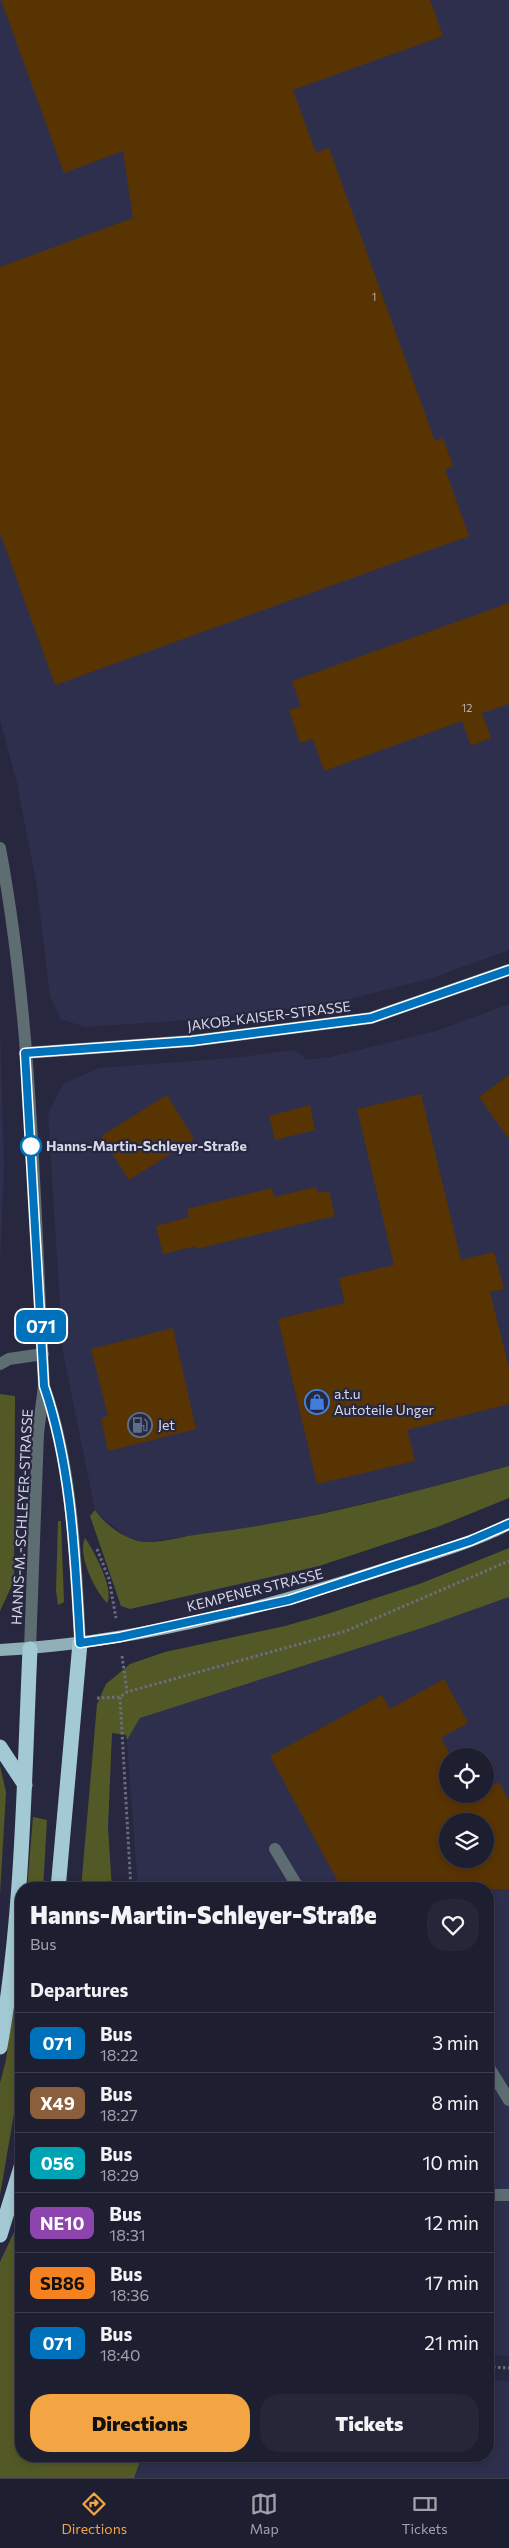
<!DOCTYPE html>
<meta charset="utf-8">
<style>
:root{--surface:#1d1e30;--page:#252738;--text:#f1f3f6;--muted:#a0a2ab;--line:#3b3c4c;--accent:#f2a542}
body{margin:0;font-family:Commissioner,sans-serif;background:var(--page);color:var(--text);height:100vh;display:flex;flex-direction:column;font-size:19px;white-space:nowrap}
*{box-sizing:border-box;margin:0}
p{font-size:16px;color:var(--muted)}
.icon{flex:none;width:28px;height:28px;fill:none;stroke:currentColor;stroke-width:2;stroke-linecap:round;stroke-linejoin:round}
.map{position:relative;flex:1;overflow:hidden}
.panel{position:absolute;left:15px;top:1882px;width:479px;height:580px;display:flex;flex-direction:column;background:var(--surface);border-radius:20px;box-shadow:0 2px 8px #0003,0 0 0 1px var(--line)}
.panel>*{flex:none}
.badge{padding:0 10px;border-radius:8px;font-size:18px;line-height:32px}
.controls{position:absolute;left:439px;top:1748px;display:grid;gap:10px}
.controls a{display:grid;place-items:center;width:55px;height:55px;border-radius:50%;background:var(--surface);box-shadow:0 2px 8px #0003,0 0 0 1px var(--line);font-size:25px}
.map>.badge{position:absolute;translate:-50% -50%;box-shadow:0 0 0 2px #fff}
h2{padding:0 15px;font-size:19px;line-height:45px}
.round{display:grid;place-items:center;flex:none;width:52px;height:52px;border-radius:20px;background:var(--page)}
.headline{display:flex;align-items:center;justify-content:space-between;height:85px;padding:0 15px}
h1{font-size:24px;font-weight:800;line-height:38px}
.action{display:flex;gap:10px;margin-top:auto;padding:10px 15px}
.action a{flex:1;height:58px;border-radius:20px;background:var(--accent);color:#111;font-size:20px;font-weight:800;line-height:58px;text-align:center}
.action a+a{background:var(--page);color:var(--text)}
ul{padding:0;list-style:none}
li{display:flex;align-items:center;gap:15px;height:60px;padding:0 15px;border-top:1px solid var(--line)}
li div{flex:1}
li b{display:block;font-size:19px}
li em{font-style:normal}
li .badge{min-width:55px;font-weight:700;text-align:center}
.tabs{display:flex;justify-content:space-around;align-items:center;height:70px;border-top:1px solid var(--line);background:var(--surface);font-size:14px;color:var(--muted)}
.tabs a{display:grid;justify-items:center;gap:2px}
.tabs .selected{color:var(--accent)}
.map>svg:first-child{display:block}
.built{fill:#2d2f4d;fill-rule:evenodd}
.green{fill:#535926}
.building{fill:#593403;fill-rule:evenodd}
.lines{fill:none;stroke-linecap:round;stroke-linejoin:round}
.path{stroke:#6b6c81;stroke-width:3;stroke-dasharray:2.5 2.5;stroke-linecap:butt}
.minor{stroke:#5e6d71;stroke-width:12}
.major{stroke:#90b0b8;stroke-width:12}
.highway{stroke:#a3cad4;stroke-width:15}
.line-casing{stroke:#fff;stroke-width:11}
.line{stroke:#0072bc;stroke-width:8}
.stop-dot{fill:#fff;stroke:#0072bc;stroke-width:2.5}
.labels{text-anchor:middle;stroke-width:4.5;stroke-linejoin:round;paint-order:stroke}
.number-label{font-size:11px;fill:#b7afaf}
.street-label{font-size:14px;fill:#d6d8e8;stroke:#272840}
.stop-label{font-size:14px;font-weight:bold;fill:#d6d8e8;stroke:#272840;text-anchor:start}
.poi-label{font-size:14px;fill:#d6d8e8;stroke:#272840;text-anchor:start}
</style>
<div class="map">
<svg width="509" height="2478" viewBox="0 0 509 2478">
<rect width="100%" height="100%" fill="#272840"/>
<g class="built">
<path d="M 0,0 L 509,0 L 509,950 L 432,978 L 346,1000 L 231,1017 L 85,1027 L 61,1019 L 50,996 L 37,887 L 17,783 L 0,720 Z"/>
<path d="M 509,1004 L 509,1466 L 435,1487 L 261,1527 L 144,1542 L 127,1537 L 99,1515 L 95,1510 L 63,1352 L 48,1114 L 63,1084 L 99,1068 L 233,1058 L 294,1050 L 307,1060 L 330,1057 L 436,1031 Z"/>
<path d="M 0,1029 L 4,1166 L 0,1267 Z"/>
<path d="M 509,1597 L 509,2356 L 488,2355 L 488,1889 L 138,1889 L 127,1740 L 140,1718 L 422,1628 ZM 448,1756 L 485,1756 L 485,1794 L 448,1794 ZM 448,1821 L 485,1821 L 485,1859 L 448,1859 Z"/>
<path d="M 488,2380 L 509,2381 L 509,2478 L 134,2478 L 142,2456 L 488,2456 Z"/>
</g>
<g class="green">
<path d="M 0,1394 L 15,1396 L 14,1581 L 0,1611 Z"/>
<path d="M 509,1466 L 509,1498 L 440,1526 L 319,1566 L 130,1609 L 121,1606 L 90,1516 L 95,1510 C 104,1524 127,1541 145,1542 C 163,1543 183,1536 201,1534 C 305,1522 408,1494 509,1466 Z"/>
<path d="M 58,1521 L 61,1521 L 64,1602 L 58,1605 L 56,1591 Z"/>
<path d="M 85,1538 C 93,1549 115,1590 107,1603 C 95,1591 77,1555 85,1538 Z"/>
<path d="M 509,1548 L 509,1597 L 422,1628 L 140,1718 L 127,1740 L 126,1735 L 112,1733 L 108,1827 L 112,1889 L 81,1889 L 97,1704 L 106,1684 L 130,1664 L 165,1652 L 285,1626 L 327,1614 L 422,1583 Z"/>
<path d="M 0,1766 L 6,1792 L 0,1894 Z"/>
<path d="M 33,1817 L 47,1820 L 43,1889 L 27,1889 Z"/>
<path d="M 21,1946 L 21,2073 L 0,2195 L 0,2083 L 6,2060 Z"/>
<path d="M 21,2217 L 21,2456 L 142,2456 L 134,2478 L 0,2478 L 0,2262 Z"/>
</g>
<g class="building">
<path d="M 1,0 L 430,0 L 443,36 L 293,90 L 316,153 L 329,148 L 435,441 L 443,438 L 453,466 L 445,469 L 469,536 L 55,685 L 0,533 L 0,267 L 133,218 L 123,151 L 64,173 Z"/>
<path d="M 509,603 L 509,704 L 482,713 L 491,738 L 471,746 L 462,721 L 324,771 L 313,739 L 300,743 L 289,710 L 301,706 L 292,681 Z"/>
<path d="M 509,1075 L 509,1139 L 479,1097 Z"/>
<path d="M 421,1094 L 461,1260 L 494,1252 L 504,1289 L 490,1292 L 509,1368 L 509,1404 L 407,1430 L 415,1461 L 317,1484 L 278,1319 L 345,1303 L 339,1278 L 394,1265 L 357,1109 Z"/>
<path d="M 167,1095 L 194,1139 L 129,1180 L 101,1136 Z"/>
<path d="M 310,1105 L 315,1130 L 275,1140 L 269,1116 Z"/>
<path d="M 316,1187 L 318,1193 L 329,1191 L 335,1216 L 196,1249 L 196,1246 L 163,1254 L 156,1226 L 189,1217 L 187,1209 L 272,1188 L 274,1197 Z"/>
<path d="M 173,1328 L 196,1429 L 108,1451 L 101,1418 L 108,1416 L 91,1349 Z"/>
<path d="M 444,1679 L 468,1723 L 441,1738 L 451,1756 L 448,1756 L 448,1794 L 471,1794 L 472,1796 L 485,1794 L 485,1789 L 499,1782 L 509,1800 L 509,1889 L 342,1889 L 270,1756 L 382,1695 L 390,1709 ZM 448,1821 L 485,1821 L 485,1859 L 448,1859 Z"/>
</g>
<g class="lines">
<g class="path">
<path d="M 97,1549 L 109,1579 L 116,1618"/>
<path d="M 122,1656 L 127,1692"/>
<path d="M 120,1697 L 131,1889"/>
<path d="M 97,1698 L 120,1697 L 127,1692 L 346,1631 L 509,1561"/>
<path d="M 488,2367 L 509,2368"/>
</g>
<g class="minor">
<path d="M 0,848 C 33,1025 34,1207 44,1386 L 38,1433 L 30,1649"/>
<path d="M 25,1053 L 191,1041 L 371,1018 L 509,970"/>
<path d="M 0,1364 L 9,1359 L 43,1354"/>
<path d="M 45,1389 C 72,1466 76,1562 80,1643"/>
<path d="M 275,1849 L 299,1889"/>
<path d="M 488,2066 L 509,2100"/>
<path d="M 488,2195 L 509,2195"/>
</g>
<path class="major" d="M 0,1650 C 130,1643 257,1610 381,1570 C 424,1556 468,1545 509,1524"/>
<g class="highway">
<path d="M 0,1747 L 25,1785"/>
<path d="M 58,1889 L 80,1643"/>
<path d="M 0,2047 C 23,1916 24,1781 30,1649"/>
<path d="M 0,2235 L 21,2167"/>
</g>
</g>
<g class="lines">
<defs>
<path id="line" d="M 509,970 L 371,1018 L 192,1041 L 25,1053 L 44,1386 C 72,1467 75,1559 80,1643 L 120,1637 L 289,1600 L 470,1541 L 509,1524"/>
</defs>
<use href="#line" class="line-casing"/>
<use href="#line" class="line"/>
</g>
<defs>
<symbol id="shop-ring" viewBox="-11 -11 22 22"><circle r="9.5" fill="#272840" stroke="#3f7fe0" stroke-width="1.5"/><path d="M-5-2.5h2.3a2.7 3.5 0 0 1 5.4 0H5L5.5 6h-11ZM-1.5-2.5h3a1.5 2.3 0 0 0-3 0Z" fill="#3f7fe0"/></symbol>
<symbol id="fuel-ring" viewBox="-11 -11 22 22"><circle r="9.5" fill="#272840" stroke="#5c6f8a" stroke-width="1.5"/><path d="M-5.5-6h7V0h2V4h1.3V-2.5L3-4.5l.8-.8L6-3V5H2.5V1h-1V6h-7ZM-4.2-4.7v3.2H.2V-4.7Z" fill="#5c6f8a"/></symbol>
</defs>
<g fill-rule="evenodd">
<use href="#shop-ring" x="303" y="1388" width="28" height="28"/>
<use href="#fuel-ring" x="126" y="1411" width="28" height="28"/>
</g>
<circle class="stop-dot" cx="31" cy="1146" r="10"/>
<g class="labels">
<g class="number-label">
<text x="374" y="301">1</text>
<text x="467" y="712">12</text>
</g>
<g class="street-label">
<text transform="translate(269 1016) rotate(-7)" y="5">JAKOB-KAISER-STRASSE</text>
<text transform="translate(22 1517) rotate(-87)" y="5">HANNS-M.-SCHLEYER-STRASSE</text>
<text transform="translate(255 1590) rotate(-14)" y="5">KEMPENER STRASSE</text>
</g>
<g class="stop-label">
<text x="46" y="1151">Hanns-Martin-Schleyer-Straße</text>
</g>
<g class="poi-label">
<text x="334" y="1399">a.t.u<tspan x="334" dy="16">Autoteile Unger</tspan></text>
<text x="158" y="1430">Jet</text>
</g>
</g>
</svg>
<div class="controls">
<a><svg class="icon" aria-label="locate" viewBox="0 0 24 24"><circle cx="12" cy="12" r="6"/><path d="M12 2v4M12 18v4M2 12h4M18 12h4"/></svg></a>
<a><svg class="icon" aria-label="layers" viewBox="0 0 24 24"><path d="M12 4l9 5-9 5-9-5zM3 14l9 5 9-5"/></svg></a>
</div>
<b class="badge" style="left:41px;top:1326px;background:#0072bc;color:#fff">071</b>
<section class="panel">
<div class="headline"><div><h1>Hanns-Martin-Schleyer-Straße</h1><p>Bus</p></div><a class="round"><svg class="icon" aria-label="heart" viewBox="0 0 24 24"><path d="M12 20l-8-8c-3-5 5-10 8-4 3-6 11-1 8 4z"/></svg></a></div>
<h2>Departures</h2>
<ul>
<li><span class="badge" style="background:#0072bc;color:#fff">071</span><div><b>Bus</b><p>18:22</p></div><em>3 min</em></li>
<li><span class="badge" style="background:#8b5e3c;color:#fff">X49</span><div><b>Bus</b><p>18:27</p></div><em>8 min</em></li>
<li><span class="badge" style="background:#00a3b4;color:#fff">056</span><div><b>Bus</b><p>18:29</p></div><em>10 min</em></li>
<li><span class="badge" style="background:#8e44ad;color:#fff">NE10</span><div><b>Bus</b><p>18:31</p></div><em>12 min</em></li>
<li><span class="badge" style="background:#f58220;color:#111">SB86</span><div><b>Bus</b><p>18:36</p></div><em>17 min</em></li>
<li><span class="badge" style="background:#0072bc;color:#fff">071</span><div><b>Bus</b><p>18:40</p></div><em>21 min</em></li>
</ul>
<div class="action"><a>Directions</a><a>Tickets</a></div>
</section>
</div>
<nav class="tabs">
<a class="selected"><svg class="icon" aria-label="directions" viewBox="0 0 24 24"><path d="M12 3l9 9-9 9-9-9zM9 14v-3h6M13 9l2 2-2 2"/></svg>Directions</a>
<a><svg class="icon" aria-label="map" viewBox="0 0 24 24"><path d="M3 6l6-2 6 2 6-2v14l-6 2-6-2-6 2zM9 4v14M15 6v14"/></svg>Map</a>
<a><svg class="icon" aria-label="tickets" viewBox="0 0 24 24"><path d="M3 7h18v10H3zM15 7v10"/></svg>Tickets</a>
</nav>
